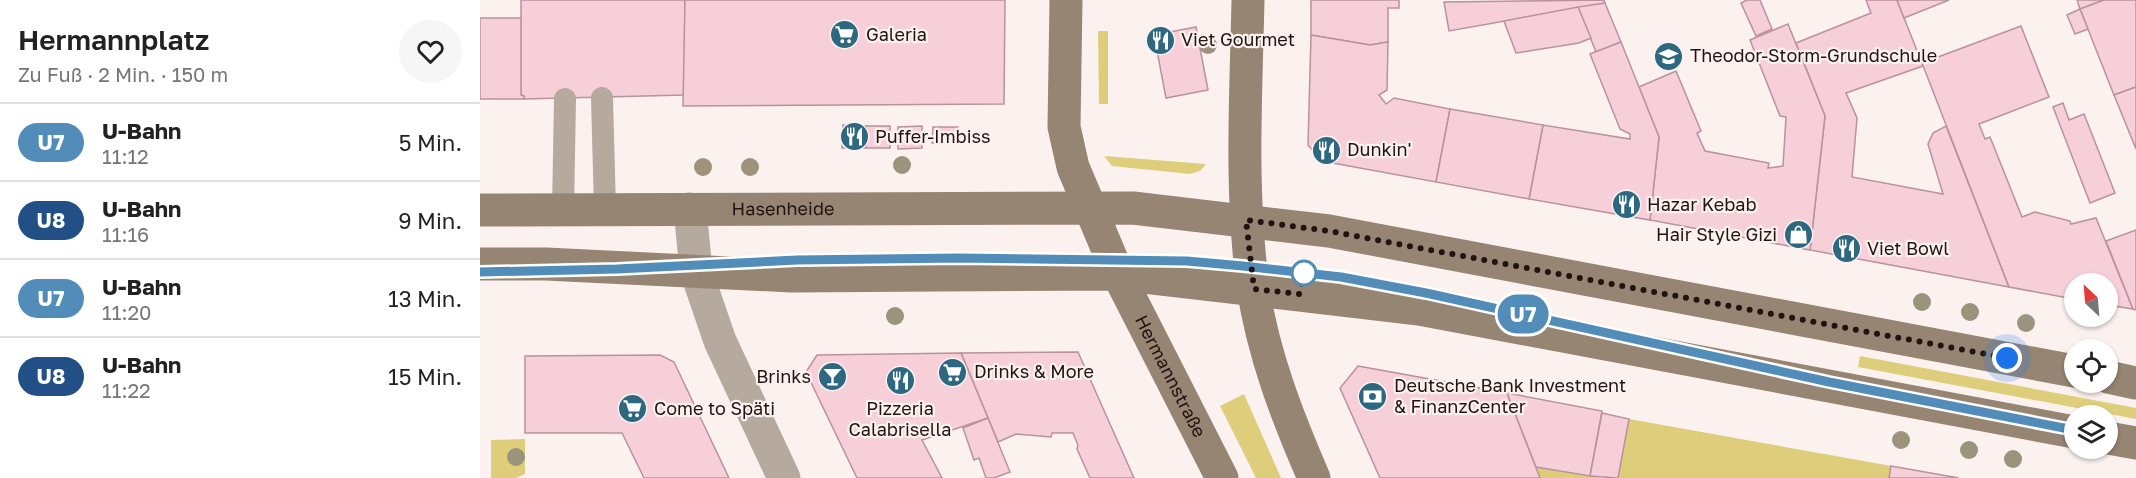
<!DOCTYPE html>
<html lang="de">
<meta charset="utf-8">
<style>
:root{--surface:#fff;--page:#f6f6f6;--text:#222;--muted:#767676;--line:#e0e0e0}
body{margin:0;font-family:"Golos Text",sans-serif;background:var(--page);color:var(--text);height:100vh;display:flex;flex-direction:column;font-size:22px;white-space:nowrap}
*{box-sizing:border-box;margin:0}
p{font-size:20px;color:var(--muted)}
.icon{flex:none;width:33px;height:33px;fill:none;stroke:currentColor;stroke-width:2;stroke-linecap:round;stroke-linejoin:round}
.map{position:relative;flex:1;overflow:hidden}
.side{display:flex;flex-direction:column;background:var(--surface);width:480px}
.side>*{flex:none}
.badge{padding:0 12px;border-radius:20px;font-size:21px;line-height:39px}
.needle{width:39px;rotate:334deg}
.buttons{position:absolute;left:1584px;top:273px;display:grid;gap:12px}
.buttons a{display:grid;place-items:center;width:54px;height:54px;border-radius:50%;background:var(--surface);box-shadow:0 2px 4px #0004;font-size:30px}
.you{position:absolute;width:30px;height:30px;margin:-15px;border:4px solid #fff;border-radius:50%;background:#1a73e8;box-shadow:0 0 0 9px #1a73e833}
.map>.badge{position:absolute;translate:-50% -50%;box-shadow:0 0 0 3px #fff}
.round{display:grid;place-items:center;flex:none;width:63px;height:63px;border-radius:32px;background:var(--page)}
.summary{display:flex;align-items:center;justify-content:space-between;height:102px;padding:0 18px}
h1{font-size:28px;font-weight:600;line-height:45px}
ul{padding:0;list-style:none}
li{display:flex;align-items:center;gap:18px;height:78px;padding:0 18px;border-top:2px solid var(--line)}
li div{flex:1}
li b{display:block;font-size:22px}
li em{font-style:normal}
li .badge{min-width:66px;font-weight:700;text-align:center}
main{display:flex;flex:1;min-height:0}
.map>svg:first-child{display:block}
.green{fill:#dece7b}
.building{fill:#f7cfd9;stroke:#b9929c;stroke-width:1.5}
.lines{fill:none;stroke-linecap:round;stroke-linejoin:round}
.service{stroke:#b6a99d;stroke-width:22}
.minor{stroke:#b6a99d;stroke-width:33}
.secondary{stroke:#978574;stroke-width:33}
.tree{fill:#9b937c}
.line-casing{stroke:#fff;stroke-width:14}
.line{stroke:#528dba;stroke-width:9}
.walk{stroke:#21130f;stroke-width:6;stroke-dasharray:0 10.8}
.stop-dot{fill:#fff;stroke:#528dba;stroke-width:3}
.labels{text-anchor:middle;stroke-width:4.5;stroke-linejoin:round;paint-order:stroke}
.poi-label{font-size:18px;fill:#21130f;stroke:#fbf2f0;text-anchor:start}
.street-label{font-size:18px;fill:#21130f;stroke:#fbf2f0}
</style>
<main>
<section class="side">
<div class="summary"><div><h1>Hermannplatz</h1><p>Zu Fuß · 2 Min. · 150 m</p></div><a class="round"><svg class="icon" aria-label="heart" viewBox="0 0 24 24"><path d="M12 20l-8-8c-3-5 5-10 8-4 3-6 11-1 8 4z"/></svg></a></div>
<ul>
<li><span class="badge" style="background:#528dba;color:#fff">U7</span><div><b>U-Bahn</b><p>11:12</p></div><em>5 Min.</em></li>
<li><span class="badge" style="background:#224f86;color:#fff">U8</span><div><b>U-Bahn</b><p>11:16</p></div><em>9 Min.</em></li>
<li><span class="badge" style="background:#528dba;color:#fff">U7</span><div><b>U-Bahn</b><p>11:20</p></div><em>13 Min.</em></li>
<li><span class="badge" style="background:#224f86;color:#fff">U8</span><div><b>U-Bahn</b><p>11:22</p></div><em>15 Min.</em></li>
</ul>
</section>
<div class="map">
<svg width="1656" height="478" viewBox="0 0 1656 478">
<rect width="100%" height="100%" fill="#fbf2f0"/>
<g class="green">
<path d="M 618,31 L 628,31 L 628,104 L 619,104 Z"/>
<path d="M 624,156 L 726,164 L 720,171 L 710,174 L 632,166 Z"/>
<path d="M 1380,356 L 1656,408 L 1656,419 L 1378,367 Z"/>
<path d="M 764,394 L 801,478 L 776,478 L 740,406 Z"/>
<path d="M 1149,419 L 1479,478 L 1138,478 Z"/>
<path d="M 45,439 L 45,474 L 36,478 L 11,478 L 11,440 Z"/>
<path d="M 1060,466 L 1121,478 L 1060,478 L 1056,467 Z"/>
</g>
<g class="building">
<path d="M 41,0 L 205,0 L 204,95 L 44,99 L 44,96 L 41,95 Z"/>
<path d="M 205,0 L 525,0 L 524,104 L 203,106 Z"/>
<path d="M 831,0 L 919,0 L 919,8 L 908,8 L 908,42 L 890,45 L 831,35 Z"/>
<path d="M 1124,0 L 1125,3 L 969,31 L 964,2 Z"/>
<path d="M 1267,0 L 1280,0 L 1292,29 L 1276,36 L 1261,3 Z"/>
<path d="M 1386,0 L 1417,0 L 1443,66 L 1366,93 L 1377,118 L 1372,177 L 1463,194 L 1448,144 L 1453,133 L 1466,126 L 1529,287 L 1330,250 L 1345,116 L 1316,43 L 1391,13 Z"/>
<path d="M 1417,0 L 1469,0 L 1424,18 Z"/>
<path d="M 1597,0 L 1624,0 L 1600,9 Z"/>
<path d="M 1624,0 L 1656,0 L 1656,87 L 1634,95 L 1600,9 Z"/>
<path d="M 1125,3 L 1141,42 L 1116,52 L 1098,7 Z"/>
<path d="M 1098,7 L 1111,38 L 1099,43 L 1036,53 L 1024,21 Z"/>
<path d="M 1600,9 L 1608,29 L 1595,34 L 1587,15 Z"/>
<path d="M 0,18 L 41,18 L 41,95 L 44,96 L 44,99 L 0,99 Z"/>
<path d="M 1308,24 L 1345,116 L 1330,250 L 1170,220 L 1179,137 L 1159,87 L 1196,71 L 1221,131 L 1217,133 L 1225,151 L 1289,163 L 1288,168 L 1303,166 L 1306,117 L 1300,116 L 1270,40 Z"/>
<path d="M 1541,26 L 1569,97 L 1499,124 L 1505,139 L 1510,137 L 1542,217 L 1555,212 L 1590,221 L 1591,224 L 1616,218 L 1653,309 L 1628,305 L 1628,284 L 1594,284 L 1594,299 L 1529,287 L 1442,63 Z"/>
<path d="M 716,27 L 728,90 L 686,98 L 674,35 Z"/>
<path d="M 831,35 L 890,45 L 908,42 L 907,90 L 899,95 L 906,104 L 914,98 L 970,109 L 956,182 L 842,161 L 828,145 Z"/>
<path d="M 1141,42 L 1179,137 L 1170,220 L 1049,199 L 1063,125 L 1150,139 L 1150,134 L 1140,129 L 1110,54 Z"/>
<path d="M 1656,87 L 1656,149 L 1634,95 Z"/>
<path d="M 1583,103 L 1589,120 L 1604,114 L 1635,193 L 1610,203 L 1573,107 Z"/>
<path d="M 970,109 L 1063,125 L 1049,199 L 956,182 Z"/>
<path d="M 363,125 L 386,126 L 386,148 L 362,148 Z"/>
<rect x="386" y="126" width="24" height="22"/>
<path d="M 442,126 L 442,148 L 418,149 L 418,127 Z"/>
<path d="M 453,127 L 478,127 L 478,143 L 452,143 Z"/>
<path d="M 1656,230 L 1656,310 L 1653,309 L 1626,241 Z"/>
<path d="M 598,352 L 654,478 L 610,478 L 597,449 L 598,445 L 593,433 L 572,433 L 571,437 L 536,434 L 518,442 L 481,353 Z"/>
<path d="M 481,353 L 508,418 L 442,440 L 462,478 L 377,478 L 326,372 L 337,355 Z"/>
<path d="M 180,355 L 194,362 L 249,478 L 164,478 L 142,433 L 45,433 L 45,356 Z"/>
<path d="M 878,366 L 1027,393 L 1060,478 L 900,478 L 860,388 Z"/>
<path d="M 1027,393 L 1122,411 L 1110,476 L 1056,467 Z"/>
<path d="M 1122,413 L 1149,419 L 1138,478 L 1110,476 Z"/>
<path d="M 508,418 L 530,472 L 514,478 L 506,478 L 499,458 L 494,460 L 483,428 Z"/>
<path d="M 1411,466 L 1479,478 L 1409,478 Z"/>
</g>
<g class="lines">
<g class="service">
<path d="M 122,98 L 125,210"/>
<path d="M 83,210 L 85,99"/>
</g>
<path class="minor" d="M 210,209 L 216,271 L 240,341 L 304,478"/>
<g class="secondary">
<path id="s1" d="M 586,0 L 584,127 L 593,167 L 638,274 L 742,478"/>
<path d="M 768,0 C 766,95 760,192 773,287 C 783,354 807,416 834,478"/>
<path id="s2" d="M 0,210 L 653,208 L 849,231 L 1594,371"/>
<path d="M 0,264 L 66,264 L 311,276 L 638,274 L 939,309 L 1594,432"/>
<path d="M 1628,377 L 1656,383"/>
<path d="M 1628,438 L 1656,443"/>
</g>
</g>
<g class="tree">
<circle cx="728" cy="45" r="9"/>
<circle cx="422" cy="165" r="9"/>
<circle cx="223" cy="167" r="9"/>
<circle cx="270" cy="167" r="9"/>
<circle cx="1442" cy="302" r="9"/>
<circle cx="1490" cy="312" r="9"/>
<circle cx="415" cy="316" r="9"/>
<circle cx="1546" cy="323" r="9"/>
<circle cx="1421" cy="440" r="9"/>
<circle cx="1489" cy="450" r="9"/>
<circle cx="36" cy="457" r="9"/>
<circle cx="1533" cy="459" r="9"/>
</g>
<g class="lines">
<defs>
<path id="line" d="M 0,272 L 137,269 L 317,260 L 479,258 L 707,261 L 763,266 L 861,277 L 946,293 L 1349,382 L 1594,430"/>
</defs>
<use href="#line" class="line-casing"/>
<use href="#line" class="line"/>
<path class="walk" d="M 824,273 L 819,294 L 774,289 L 766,220 L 849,231 L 1527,358"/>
</g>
<defs>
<symbol id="supermarket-disc" viewBox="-11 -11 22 22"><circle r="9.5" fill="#2e6780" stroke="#fbf2f0"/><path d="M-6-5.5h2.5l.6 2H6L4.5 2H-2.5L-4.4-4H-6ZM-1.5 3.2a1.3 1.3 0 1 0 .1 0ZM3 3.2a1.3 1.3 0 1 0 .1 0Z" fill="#fff"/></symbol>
<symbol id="restaurant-disc" viewBox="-11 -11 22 22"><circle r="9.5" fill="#2e6780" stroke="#fbf2f0"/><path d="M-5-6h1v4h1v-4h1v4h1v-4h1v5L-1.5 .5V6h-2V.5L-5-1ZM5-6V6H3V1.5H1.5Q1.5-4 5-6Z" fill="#fff"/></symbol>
<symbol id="school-disc" viewBox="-11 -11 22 22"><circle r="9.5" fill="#2e6780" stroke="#fbf2f0"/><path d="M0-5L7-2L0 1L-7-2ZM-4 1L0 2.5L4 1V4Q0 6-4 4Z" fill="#fff"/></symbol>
<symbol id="shop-disc" viewBox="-11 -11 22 22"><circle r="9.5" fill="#2e6780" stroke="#fbf2f0"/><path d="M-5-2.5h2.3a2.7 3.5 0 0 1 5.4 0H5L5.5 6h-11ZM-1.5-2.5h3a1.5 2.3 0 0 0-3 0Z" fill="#fff"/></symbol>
<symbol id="bar-disc" viewBox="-11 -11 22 22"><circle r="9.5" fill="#2e6780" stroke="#fbf2f0"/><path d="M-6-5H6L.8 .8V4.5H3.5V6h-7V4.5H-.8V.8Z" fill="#fff"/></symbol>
<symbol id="bank-disc" viewBox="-11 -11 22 22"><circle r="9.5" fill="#2e6780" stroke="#fbf2f0"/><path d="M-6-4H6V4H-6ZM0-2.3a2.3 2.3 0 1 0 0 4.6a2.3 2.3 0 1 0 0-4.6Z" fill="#fff"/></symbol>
</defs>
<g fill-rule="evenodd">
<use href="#supermarket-disc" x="348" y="18" width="33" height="33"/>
<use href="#restaurant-disc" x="664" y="24" width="33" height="33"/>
<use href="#school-disc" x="1172" y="40" width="33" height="33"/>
<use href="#restaurant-disc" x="358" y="120" width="33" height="33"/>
<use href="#restaurant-disc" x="830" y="134" width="33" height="33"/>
<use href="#restaurant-disc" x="1130" y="188" width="33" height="33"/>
<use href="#shop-disc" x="1302" y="218" width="33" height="33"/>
<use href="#restaurant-disc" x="1350" y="232" width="33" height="33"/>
<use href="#supermarket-disc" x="456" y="356" width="33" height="33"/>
<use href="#bar-disc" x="336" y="360" width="33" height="33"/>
<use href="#restaurant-disc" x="404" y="364" width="33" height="33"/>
<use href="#bank-disc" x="876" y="380" width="33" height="33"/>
<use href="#supermarket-disc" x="136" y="392" width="33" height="33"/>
</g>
<circle class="stop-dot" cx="824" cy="273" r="12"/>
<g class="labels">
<g class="poi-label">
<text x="386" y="41">Galeria</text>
<text x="701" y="46">Viet Gourmet</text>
<text x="1210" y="62">Theodor-Storm-Grundschule</text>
<text x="395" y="143">Puffer-Imbiss</text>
<text x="867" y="156">Dunkin'</text>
<text x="1167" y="211">Hazar Kebab</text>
<text x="1297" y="241" text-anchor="end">Hair Style Gizi</text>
<text x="1387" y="255">Viet Bowl</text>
<text x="494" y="378">Drinks &amp; More</text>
<text x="331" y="383" text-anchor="end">Brinks</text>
<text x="914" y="392">Deutsche Bank Investment<tspan x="914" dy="21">&amp; FinanzCenter</tspan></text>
<text x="174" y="415">Come to Späti</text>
<text x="420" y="415" text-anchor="middle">Pizzeria<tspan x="420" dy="21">Calabrisella</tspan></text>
</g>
<g class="street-label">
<text dy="6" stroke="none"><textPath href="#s2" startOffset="303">Hasenheide</textPath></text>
<text dy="6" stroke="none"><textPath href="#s1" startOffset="399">Hermannstraße</textPath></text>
</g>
</g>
</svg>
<div class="buttons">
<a><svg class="needle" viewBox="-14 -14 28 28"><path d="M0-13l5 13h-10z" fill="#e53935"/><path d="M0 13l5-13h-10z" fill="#767676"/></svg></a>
<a><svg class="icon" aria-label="locate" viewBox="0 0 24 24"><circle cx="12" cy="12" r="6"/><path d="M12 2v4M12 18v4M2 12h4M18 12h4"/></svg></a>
<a><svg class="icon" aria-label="layers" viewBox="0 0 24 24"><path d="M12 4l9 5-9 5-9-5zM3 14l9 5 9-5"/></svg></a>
</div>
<div class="you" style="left:1527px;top:358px"></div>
<b class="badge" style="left:1043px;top:314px;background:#528dba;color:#fff">U7</b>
</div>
</main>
